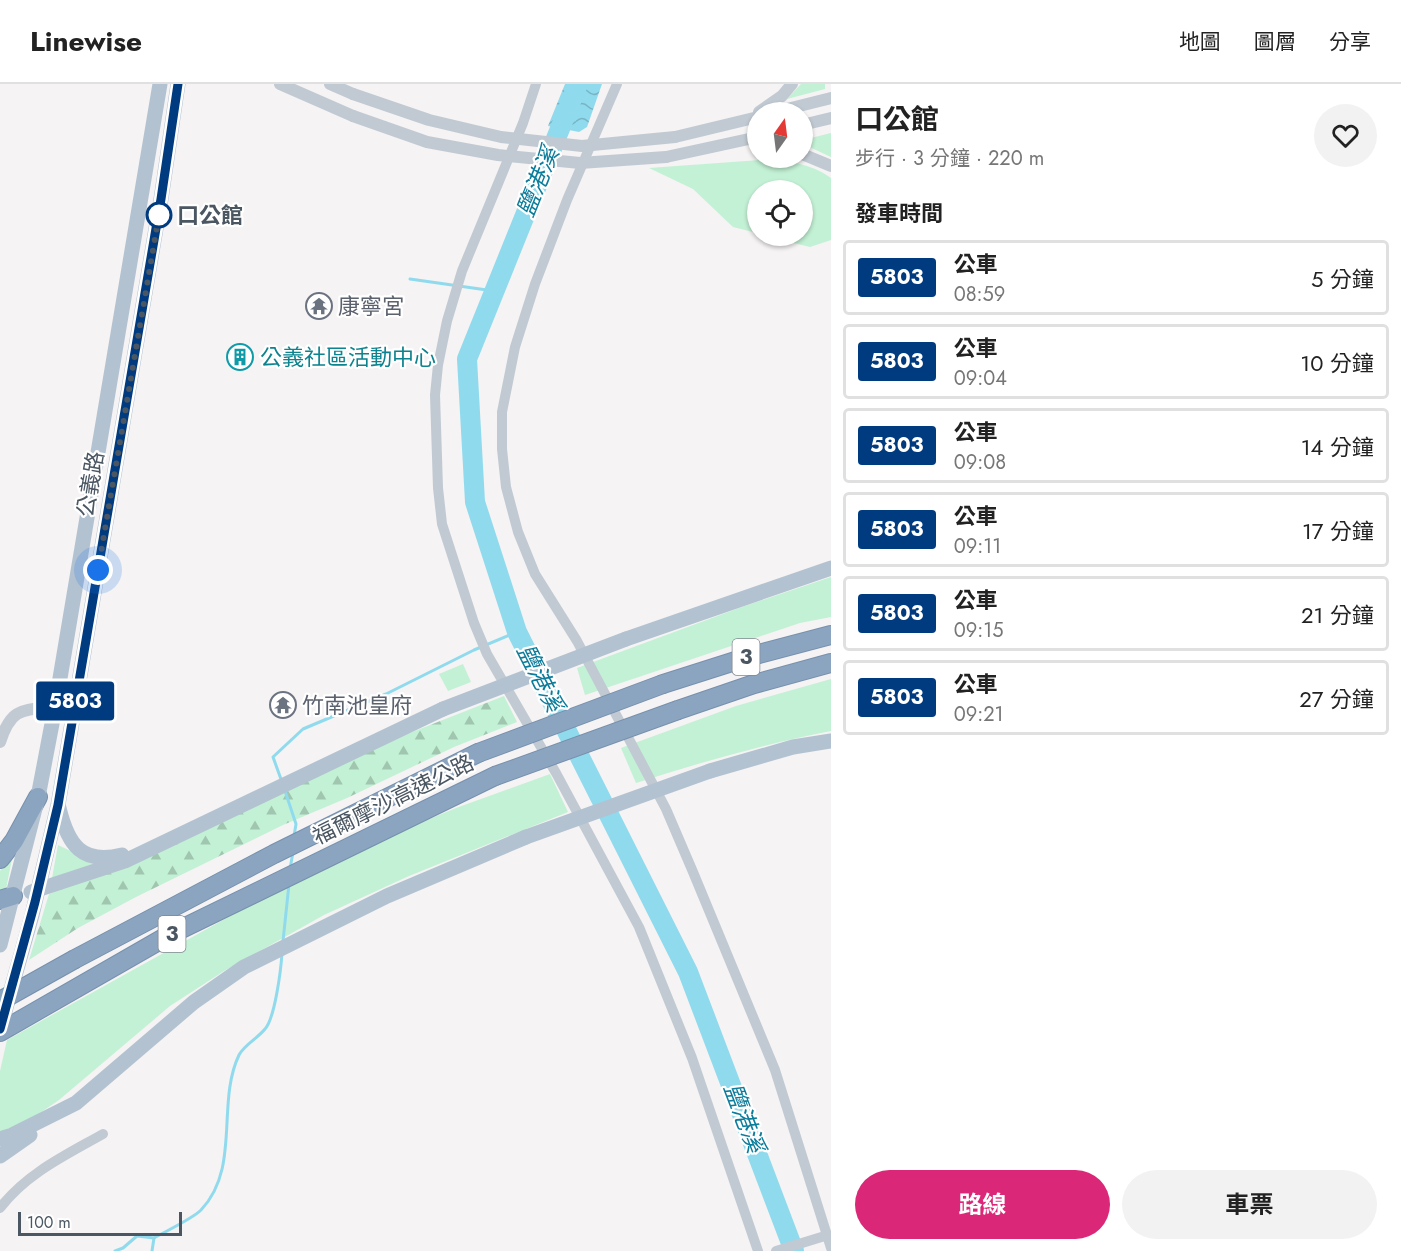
<!DOCTYPE html>
<html lang="zh-TW">
<meta charset="utf-8">
<style>
:root{--surface:#fff;--page:#f2f2f2;--text:#222;--muted:#767676;--line:#e0e0e0;--accent:#db2777}
body{margin:0;font-family:Jost,"Noto Sans TC",sans-serif;background:var(--page);color:var(--text);height:100vh;display:flex;flex-direction:column;font-size:22px;white-space:nowrap}
*{box-sizing:border-box;margin:0}
p{font-size:20px;color:var(--muted)}
.icon{flex:none;width:33px;height:33px;fill:none;stroke:currentColor;stroke-width:2;stroke-linecap:round;stroke-linejoin:round}
.map{position:relative;flex:1;overflow:hidden}
.drawer{display:flex;flex-direction:column;background:var(--surface);width:570px}
.drawer>*{flex:none}
.badge{padding:0 12px;border-radius:4px;font-size:21px;line-height:39px}
.needle{width:39px;rotate:14deg}
.buttons{position:absolute;left:747px;top:18px;display:grid;gap:12px}
.buttons a{display:grid;place-items:center;width:66px;height:66px;border-radius:50%;background:var(--surface);box-shadow:0 2px 4px #0004;font-size:30px}
.scale{position:absolute;left:18px;bottom:15px;width:164px;box-sizing:border-box;padding-left:6px;border:3px solid #4a5661;border-top:0;font-size:16px;line-height:21px;white-space:nowrap;color:#4a5661;-webkit-text-stroke:4px #fff;paint-order:stroke}
.you{position:absolute;width:30px;height:30px;margin:-15px;border:4px solid #fff;border-radius:50%;background:#1a73e8;box-shadow:0 0 0 9px #1a73e833}
.map>.badge{position:absolute;translate:-50% -50%;box-shadow:0 0 0 3px #fff}
h2{padding:0 24px;font-size:22px;line-height:54px}
.round{display:grid;place-items:center;flex:none;width:63px;height:63px;border-radius:32px;background:var(--page)}
.headline{display:flex;align-items:center;justify-content:space-between;height:102px;padding:0 24px}
h1{font-size:28px;font-weight:700;line-height:45px}
.button{display:flex;gap:12px;margin-top:auto;padding:12px 24px}
.button a{flex:1;height:69px;border-radius:36px;background:var(--accent);color:#fff;font-size:24px;font-weight:700;line-height:69px;text-align:center}
.button a+a{background:var(--page);color:var(--text)}
ul{padding:0;list-style:none}
li{display:flex;align-items:center;gap:18px;height:75px;margin:0 12px 9px;padding:0 12px;border:3px solid var(--line);border-radius:6px}
li div{flex:1}
li b{display:block;font-size:22px}
li em{font-style:normal}
li .badge{min-width:66px;font-weight:700;text-align:center}
header{display:flex;align-items:center;gap:36px;box-sizing:border-box;height:84px;padding:0 30px;background:var(--surface);border-bottom:2px solid var(--line)}
header strong{font-size:28px}
nav{display:flex;gap:33px;margin-inline-start:auto;font-size:21px}
main{display:flex;flex:1;min-height:0}
.map>svg:first-child{display:block}
.green{fill:#c3f1d5}
.forest{fill:url(#forest-firs)}
.water{fill:url(#water-waves)}
.lines{fill:none;stroke-linecap:round;stroke-linejoin:round}
.stream{stroke:#90daee;stroke-width:3}
.river{stroke:#90daee;stroke-width:20}
.motorway-casing{stroke:#7690ad;stroke-width:20}
.minor{stroke:#c1cad2;stroke-width:10}
.tertiary{stroke:#c1cad2;stroke-width:12}
.primary{stroke:#b3c2d1;stroke-width:15}
.motorway{stroke:#8ba5c1;stroke-width:18}
.motorway-bridge-casing{stroke:#7690ad;stroke-width:20;stroke-linecap:butt}
.tertiary-bridge{stroke:#c1cad2;stroke-width:12}
.primary-bridge{stroke:#b3c2d1;stroke-width:15}
.motorway-bridge{stroke:#8ba5c1;stroke-width:18}
.line-casing{stroke:#fff;stroke-width:14}
.line{stroke:#003b80;stroke-width:9}
.walk{stroke:#4a5661;stroke-width:6;stroke-dasharray:0 10.8}
.stop-dot{fill:#fff;stroke:#003b80;stroke-width:3}
.labels{text-anchor:middle;stroke-width:4.5;stroke-linejoin:round;paint-order:stroke}
.shield{fill:#fff;stroke:#808990;stroke-width:1.5}
.shield-label{font-size:21px;font-weight:bold;fill:#4a5661}
.stop-label{font-size:22px;font-weight:bold;fill:#4a5661;stroke:#fff;text-anchor:start}
.worship-label{font-size:22px;fill:#5b616d;stroke:#fff;text-anchor:start}
.culture-label{font-size:22px;fill:#0d838f;stroke:#fff;text-anchor:start}
.street-label{font-size:22px;fill:#4a5661;stroke:#fff}
.water-label{font-size:24px;font-style:italic;fill:#0c7c9b;stroke:#fff}
</style>
<header>
<strong>Linewise</strong>
<nav><a>地圖</a><a>圖層</a><a>分享</a></nav>
</header>
<main>
<div class="map">
<svg width="831" height="1167" viewBox="0 0 831 1167">
<defs>
<pattern id="forest-firs" width="22" height="20" patternUnits="userSpaceOnUse" patternTransform="scale(1.5)"><rect width="22" height="20" fill="#c3f1d5"/><path d="M5 1l3.5 6h-7zM16 11l3.5 6h-7z" fill="#a0c6b0"/></pattern>
<pattern id="water-waves" width="16" height="10" patternUnits="userSpaceOnUse" patternTransform="scale(1.5)"><rect width="16" height="10" fill="#90daee"/><path d="M0 5q4-4 8 0t8 0" fill="none" stroke="#78b4c4"/></pattern>
</defs>
<rect width="100%" height="100%" fill="#f5f3f3"/>
<g class="green">
<path d="M 801,0 L 825,0 L 825,5 L 787,15 Z"/>
<path d="M 831,49 L 831,73 L 803,60 L 803,56 Z"/>
<path d="M 760,76 C 784,76 811,79 831,94 L 831,156 L 810,163 L 765,152 L 802,152 L 802,106 L 758,106 L 757,149 L 733,143 L 693,105 L 649,84 Z"/>
<path d="M 831,493 L 831,533 L 800,539 L 585,611 L 577,584 L 739,524 Z"/>
<path d="M 463,580 L 471,598 L 448,607 L 439,590 Z"/>
<path d="M 831,595 L 831,647 C 765,660 701,678 636,699 L 621,664 L 736,622 Z"/>
<path d="M 550,690 L 568,728 L 409,792 L 324,831 L 224,887 L 170,922 L 59,1016 L 31,1035 L 0,1048 L 0,987 L 7,956 L 250,821 L 398,748 L 456,724 Z"/>
<path d="M 58,761 L 96,779 L 52,794 Z"/>
<path d="M 13,770 L 6,805 L 0,807 L 0,787 Z"/>
</g>
<path class="forest" d="M 504,612 L 517,638 L 454,663 L 347,714 L 283,741 L 136,813 L 78,844 L 29,876 L 49,810 L 402,652 Z"/>
<path class="water" d="M 565,0 L 602,0 L 587,43 L 579,48 L 548,42 Z"/>
<g class="lines">
<g class="stream">
<path d="M 410,195 L 494,207"/>
<path d="M 282,698 L 273,673 L 303,645 L 386,610 L 474,566 L 517,548"/>
<path d="M 285,707 L 296,740 L 294,752"/>
<path d="M 290,785 L 293,768"/>
<path d="M 283,857 L 289,800"/>
<path d="M 115,1167 L 123,1164 L 137,1152 L 154,1154"/>
<path d="M 152,1167 L 154,1154 C 166,1147 192,1135 201,1126 C 241,1084 216,1019 239,971 C 244,961 258,954 265,945 C 275,934 281,885 282,869"/>
</g>
<path class="river" d="M 578,0 L 467,275 L 475,418 L 517,548 L 688,888 L 794,1167"/>
<defs>
<g id="motorway">
<path d="M 663,600 L 751,572 L 831,551"/>
<path d="M 678,626 L 754,600 L 831,579"/>
<path d="M 0,775 L 14,757 L 38,713"/>
<path d="M 0,816 L 13,812"/>
<path d="M 75,875 L 274,770 L 478,669"/>
<path d="M 0,948 L 169,851 L 495,692"/>
</g>
</defs>
<use href="#motorway" class="motorway-casing"/>
<g class="minor">
<path d="M 536,0 L 523,39 L 462,187 L 447,237 L 438,281 L 435,311 L 438,404 L 442,440 L 474,539 L 487,570 L 556,689 L 639,843 L 692,974 L 758,1167"/>
<path d="M 617,0 L 567,116 L 535,200 L 515,263 L 502,328 L 502,365 L 506,403 L 518,448 L 535,490 L 577,557 L 666,725 L 693,788 L 775,986 L 831,1164"/>
<path d="M 0,1124 C 27,1089 66,1071 103,1050"/>
<path d="M 776,1167 L 828,1151"/>
</g>
<g class="tertiary">
<path d="M 280,0 L 353,32"/>
<path d="M 330,0 L 353,10"/>
<path d="M 759,28 L 782,12 L 792,0"/>
<path d="M 775,28 L 831,14"/>
<path d="M 802,41 L 831,34"/>
<path d="M 675,53 L 758,33"/>
<path d="M 802,70 L 831,82"/>
<path d="M 666,73 L 758,53"/>
<path d="M 0,658 C 3,649 9,635 17,630 C 32,621 57,624 74,626"/>
</g>
<g class="primary">
<path d="M 626,555 L 831,484"/>
<path d="M 710,687 L 793,663 L 831,657"/>
<path d="M 59,724 C 68,761 82,781 122,771"/>
<path d="M 31,808 L 125,777 L 443,625"/>
<path d="M 0,861 L 38,713 L 55,624 L 160,0"/>
<path d="M 0,945 L 32,831 L 58,721 L 161,115 L 178,0"/>
<path d="M 0,1055 L 12,1051 L 76,1019 L 194,918 L 244,883 L 387,812 L 526,753"/>
<path d="M 0,1072 L 30,1051"/>
</g>
<use href="#motorway" class="motorway"/>
<defs>
<g id="motorway-bridge">
<path d="M 478,669 L 663,600"/>
<path d="M 495,692 L 678,626"/>
<path d="M 0,917 L 75,875"/>
</g>
</defs>
<use href="#motorway-bridge" class="motorway-bridge-casing"/>
<g class="tertiary-bridge">
<path d="M 353,10 L 429,36 L 501,53 L 582,62 L 675,53"/>
<path d="M 353,32 L 427,58 L 498,71 L 580,79 L 666,73"/>
</g>
<g class="primary-bridge">
<path d="M 443,625 L 626,555"/>
<path d="M 526,753 L 710,687"/>
</g>
<use href="#motorway-bridge" class="motorway-bridge"/>
</g>
<g class="lines">
<defs>
<path id="line" d="M 0,945 L 35,818 L 58,721 L 161,115 L 178,0"/>
</defs>
<use href="#line" class="line-casing"/>
<use href="#line" class="line"/>
<path class="walk" d="M 98,486 L 159,131"/>
</g>
<defs>
<symbol id="temple-ring" viewBox="-11 -11 22 22"><circle r="9.5" fill="#fff" stroke="#6b7280" stroke-width="1.5"/><path d="M0-6L5-2H3V0L6.5 2.5H4V6H1.5V3h-3V6H-4V2.5H-6.5L-3 0V-2H-5Z" fill="#6b7280"/></symbol>
<symbol id="building-ring" viewBox="-11 -11 22 22"><circle r="9.5" fill="#fff" stroke="#0f9aa8" stroke-width="1.5"/><path d="M-4-6H4V6H1V3H-1V6H-4ZM-2.5-4.3h1.7v1.8h-1.7ZM.8-4.3h1.7v1.8H.8ZM-2.5-1h1.7V.8h-1.7ZM.8-1h1.7V.8H.8Z" fill="#0f9aa8"/></symbol>
</defs>
<g fill-rule="evenodd">
<use href="#temple-ring" x="304" y="207" width="30" height="30"/>
<use href="#building-ring" x="225" y="258" width="30" height="30"/>
<use href="#temple-ring" x="268" y="606" width="30" height="30"/>
</g>
<circle class="stop-dot" cx="159" cy="131" r="12"/>
<g class="labels">
<g class="shield">
<rect x="732.5" y="555" width="27" height="36" rx="4.5"/>
<rect x="158.5" y="832" width="27" height="36" rx="4.5"/>
</g>
<g class="shield-label">
<text x="746" y="580">3</text>
<text x="172" y="857">3</text>
</g>
<g class="stop-label">
<text x="177" y="139">口公館</text>
</g>
<g class="worship-label">
<text x="338" y="230">康寧宮</text>
<text x="302" y="629">竹南池皇府</text>
</g>
<g class="culture-label">
<text x="260" y="281">公義社區活動中心</text>
</g>
<g class="street-label">
<text transform="translate(90 400) rotate(-80)" y="8">公義路</text>
<text transform="translate(393 715) rotate(-26)" y="8">福爾摩沙高速公路</text>
</g>
<g class="water-label">
<text transform="translate(538 98) rotate(-68)" y="8">鹽港溪</text>
<text transform="translate(540 594) rotate(63)" y="8">鹽港溪</text>
<text transform="translate(744 1034) rotate(69)" y="8">鹽港溪</text>
</g>
</g>
</svg>
<div class="buttons">
<a><svg class="needle" viewBox="-14 -14 28 28"><path d="M0-13l5 13h-10z" fill="#e53935"/><path d="M0 13l5-13h-10z" fill="#767676"/></svg></a>
<a><svg class="icon" aria-label="locate" viewBox="0 0 24 24"><circle cx="12" cy="12" r="6"/><path d="M12 2v4M12 18v4M2 12h4M18 12h4"/></svg></a>
</div>
<div class="scale">100 m</div>
<div class="you" style="left:98px;top:486px"></div>
<b class="badge" style="left:75px;top:617px;background:#003b80;color:#fff">5803</b>
</div>
<section class="drawer">
<div class="headline"><div><h1>口公館</h1><p>步行 · 3 分鐘 · 220 m</p></div><a class="round"><svg class="icon" aria-label="heart" viewBox="0 0 24 24"><path d="M12 20l-8-8c-3-5 5-10 8-4 3-6 11-1 8 4z"/></svg></a></div>
<h2>發車時間</h2>
<ul>
<li><span class="badge" style="background:#003b80;color:#fff">5803</span><div><b>公車</b><p>08:59</p></div><em>5 分鐘</em></li>
<li><span class="badge" style="background:#003b80;color:#fff">5803</span><div><b>公車</b><p>09:04</p></div><em>10 分鐘</em></li>
<li><span class="badge" style="background:#003b80;color:#fff">5803</span><div><b>公車</b><p>09:08</p></div><em>14 分鐘</em></li>
<li><span class="badge" style="background:#003b80;color:#fff">5803</span><div><b>公車</b><p>09:11</p></div><em>17 分鐘</em></li>
<li><span class="badge" style="background:#003b80;color:#fff">5803</span><div><b>公車</b><p>09:15</p></div><em>21 分鐘</em></li>
<li><span class="badge" style="background:#003b80;color:#fff">5803</span><div><b>公車</b><p>09:21</p></div><em>27 分鐘</em></li>
</ul>
<div class="button"><a>路線</a><a>車票</a></div>
</section>
</main>
